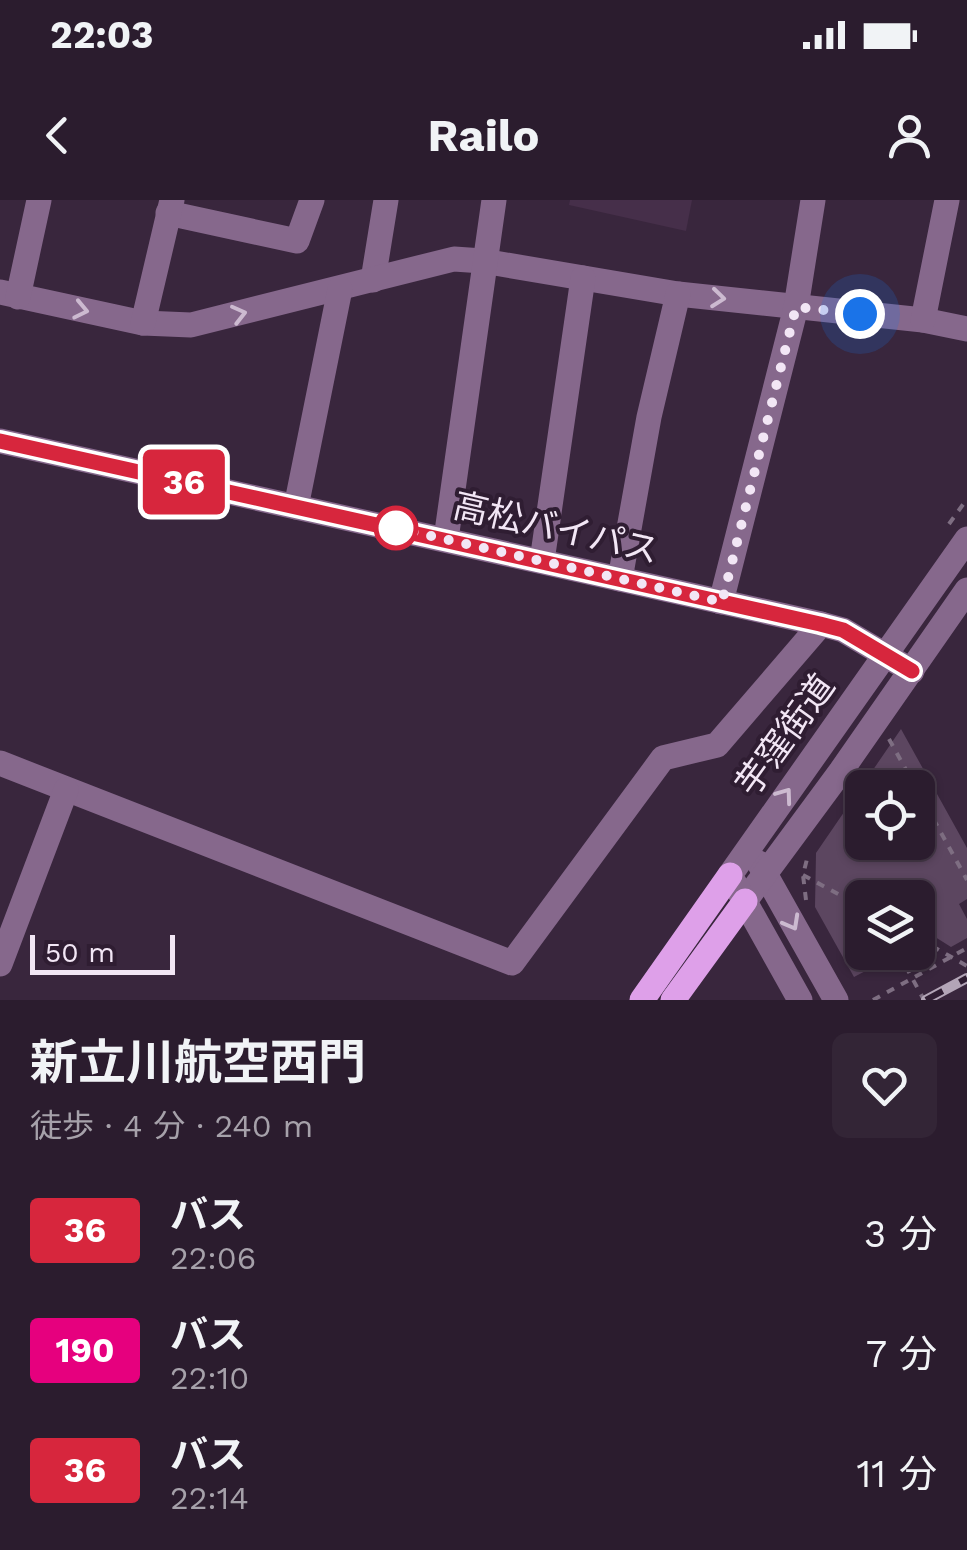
<!DOCTYPE html>
<html lang="ja">
<meta charset="utf-8">
<style>
:root{--surface:#2b1c2e;--page:#332536;--text:#f1f3f6;--muted:#a6a1aa;--line:#473a4a}
body{margin:0;font-family:"Work Sans","Noto Sans JP",sans-serif;background:var(--page);color:var(--text);height:100vh;display:flex;flex-direction:column;font-size:38px;white-space:nowrap}
*{box-sizing:border-box;margin:0}
p{font-size:32px;color:var(--muted)}
.icon{flex:none;width:55px;height:55px;fill:none;stroke:currentColor;stroke-width:2;stroke-linecap:round;stroke-linejoin:round}
.map{position:relative;height:800px;overflow:hidden}
.sheet{display:flex;flex-direction:column;background:var(--surface);flex:1}
.sheet>*{flex:none}
.badge{padding:0 20px;border-radius:8px;font-size:35px;line-height:65px}
.buttons{position:absolute;left:845px;top:570px;display:grid;gap:20px}
.buttons a{display:grid;place-items:center;width:90px;height:90px;border-radius:15px;background:var(--surface);box-shadow:0 2px 8px #0004,0 0 0 2px var(--line);font-size:50px}
.scale{position:absolute;left:30px;bottom:25px;width:145px;box-sizing:border-box;padding-left:10px;border:5px solid #f2e6f5;border-top:0;font-size:28px;line-height:35px;white-space:nowrap;color:#f2e6f5;-webkit-text-stroke:8px #2f1d32;paint-order:stroke}
.you{position:absolute;width:50px;height:50px;margin:-25px;border:8px solid #fff;border-radius:50%;background:#1a73e8;box-shadow:0 0 0 15px #1a73e833}
.map>.badge{position:absolute;translate:-50% -50%;box-shadow:0 0 0 5px #fff}
.round{display:grid;place-items:center;flex:none;width:105px;height:105px;border-radius:15px;background:var(--page)}
.headline{display:flex;align-items:center;justify-content:space-between;height:170px;padding:0 30px}
h1{font-size:48px;font-weight:700;line-height:75px}
ul{padding:0;list-style:none}
li{display:flex;align-items:center;gap:30px;height:120px;padding:0 30px}
li div{flex:1}
li b{display:block;font-size:38px}
li em{font-style:normal}
li .badge{min-width:110px;font-weight:700;text-align:center}
.status{display:flex;justify-content:space-between;align-items:center;height:70px;padding:0 50px;background:var(--surface);direction:ltr}
.status svg{height:28px;fill:currentColor}
header{display:flex;justify-content:space-between;align-items:center;height:130px;padding:0 30px;background:var(--surface);font-size:45px;font-weight:700}
.map>svg:first-child{display:block}
.built{fill:#462f4a}
.green{fill:#5c4660;fill-rule:evenodd}
.lines{fill:none;stroke-linecap:round;stroke-linejoin:round}
.path{stroke:#7e6e82;stroke-width:4;stroke-dasharray:8 8;stroke-linecap:butt}
.minor{stroke:#86688c;stroke-width:25}
.major{stroke:#dea0e9;stroke-width:25}
.rail-casing{stroke:#b3a5b7;stroke-width:10}
.rail{stroke:#2f1d32;stroke-width:6;stroke-dasharray:19;stroke-linecap:butt}
.oneway{stroke:#ccbad0}
.line-casing{stroke:#fff;stroke-width:22}
.line{stroke:#d7263d;stroke-width:15}
.walk{stroke:#f2e6f5;stroke-width:10;stroke-dasharray:0 18}
.stop-dot{fill:#fff;stroke:#d7263d;stroke-width:5}
.labels{text-anchor:middle;stroke-width:8;stroke-linejoin:round;paint-order:stroke}
.street-label{font-size:35px;fill:#f2e6f5;stroke:#2f1d32}
</style>
<div class="status"><b>22:03</b><svg viewBox="0 0 49 12"><path d="M0 12V9h3v3zM5 12V6h3v6zM10 12V3h3v9zM15 12V0h3v12zM26 1h20v11H26zM47 4h2v5h-2z"/></svg></div>
<header><svg class="icon" aria-label="back" viewBox="0 0 24 24"><path d="M15 5l-7 7 7 7"/></svg>Railo<svg class="icon" aria-label="person" viewBox="0 0 24 24"><circle cx="12" cy="8" r="4"/><path d="M4 21q1-7 8-7t8 7"/></svg></header>
<div class="map">
<svg width="967" height="800" viewBox="0 0 967 800">
<rect width="100%" height="100%" fill="#39263d"/>
<path class="built" d="M 570,0 L 692,0 L 686,31 L 569,5 Z"/>
<path class="green" d="M 901,529 L 967,648 L 967,699 L 959,704 L 967,719 L 967,738 L 951,747 L 932,735 L 918,743 L 918,698 L 862,698 L 862,752 L 900,753 L 854,777 L 815,707 L 816,653 ZM 862,588 L 918,588 L 918,642 L 862,642 Z"/>
<g class="lines">
<g class="path">
<path d="M 949,324 L 967,299"/>
<path d="M 889,539 L 916,588"/>
<path d="M 918,591 L 967,680"/>
<path d="M 803,675 L 862,707"/>
<path d="M 806,700 L 803,675 L 808,655"/>
<path d="M 918,738 L 967,766"/>
<path d="M 898,752 L 924,800"/>
<path d="M 873,800 L 967,748"/>
</g>
<g class="minor">
<path d="M 168,13 L 297,41 L 312,0"/>
<path d="M 373,80 L 386,0"/>
<path d="M 0,92 L 143,123 L 191,125 L 454,59 L 483,61 L 678,94 L 923,120 L 967,129"/>
<path d="M 18,97 L 39,0"/>
<path d="M 923,120 L 947,0"/>
<path d="M 143,123 L 172,0"/>
<path d="M 0,241 L 821,424 L 843,430 L 912,471"/>
<path d="M 296,307 L 340,89"/>
<path d="M 446,339 L 494,0"/>
<path d="M 542,361 L 583,78"/>
<path d="M 620,379 L 649,217 L 678,94"/>
<path d="M 721,402 L 796,107 L 813,0"/>
<path d="M 0,563 L 512,763 L 663,558 L 717,545 L 821,424"/>
<path d="M 759,663 L 836,800"/>
<path d="M 745,701 L 841,571 L 967,390"/>
<path d="M 0,764 L 66,590"/>
<path d="M 800,800 L 730,675 L 967,339"/>
</g>
<g class="major">
<path d="M 642,800 L 730,675"/>
<path d="M 673,800 L 745,701"/>
</g>
<defs>
<path id="rail" d="M 926,800 L 967,778"/>
</defs>
<use href="#rail" class="rail-casing"/>
<use href="#rail" class="rail"/>
</g>
<defs><path id="oneway-chevron" d="M-2-3.5L2.5 0L-2 3.5" fill="none" stroke-width="1.6" stroke-linecap="round" stroke-linejoin="round" transform="scale(2.5)"/></defs>
<g class="oneway">
<use href="#oneway-chevron" transform="translate(718 98) rotate(6)"/>
<use href="#oneway-chevron" transform="translate(81 110) rotate(12)"/>
<use href="#oneway-chevron" transform="translate(239 114) rotate(-14)"/>
<use href="#oneway-chevron" transform="translate(785 595) rotate(-54)"/>
<use href="#oneway-chevron" transform="translate(792 723) rotate(61)"/>
</g>
<g class="lines">
<defs>
<path id="line" d="M 0,241 L 820,424 L 843,430 L 912,471"/>
</defs>
<use href="#line" class="line-casing"/>
<use href="#line" class="line"/>
<path class="walk" d="M 396,328 L 722,402 L 796,107 L 860,114"/>
</g>
<circle class="stop-dot" cx="396" cy="328" r="20"/>
<g class="labels">
<g class="street-label">
<text transform="translate(556 328) rotate(13)" y="12">高松バイパス</text>
<text transform="translate(785 535) rotate(-54)" y="12">芋窪街道</text>
</g>
</g>
</svg>
<div class="buttons">
<a><svg class="icon" aria-label="locate" viewBox="0 0 24 24"><circle cx="12" cy="12" r="6"/><path d="M12 2v4M12 18v4M2 12h4M18 12h4"/></svg></a>
<a><svg class="icon" aria-label="layers" viewBox="0 0 24 24"><path d="M12 4l9 5-9 5-9-5zM3 14l9 5 9-5"/></svg></a>
</div>
<div class="scale">50 m</div>
<div class="you" style="left:860px;top:114px"></div>
<b class="badge" style="left:184px;top:282px;background:#d7263d;color:#fff">36</b>
</div>
<section class="sheet">
<div class="headline"><div><h1>新立川航空西門</h1><p>徒歩 · 4 分 · 240 m</p></div><a class="round"><svg class="icon" aria-label="heart" viewBox="0 0 24 24"><path d="M12 20l-8-8c-3-5 5-10 8-4 3-6 11-1 8 4z"/></svg></a></div>
<ul>
<li><span class="badge" style="background:#d7263d;color:#fff">36</span><div><b>バス</b><p>22:06</p></div><em>3 分</em></li>
<li><span class="badge" style="background:#e6007e;color:#fff">190</span><div><b>バス</b><p>22:10</p></div><em>7 分</em></li>
<li><span class="badge" style="background:#d7263d;color:#fff">36</span><div><b>バス</b><p>22:14</p></div><em>11 分</em></li>
</ul>
</section>
